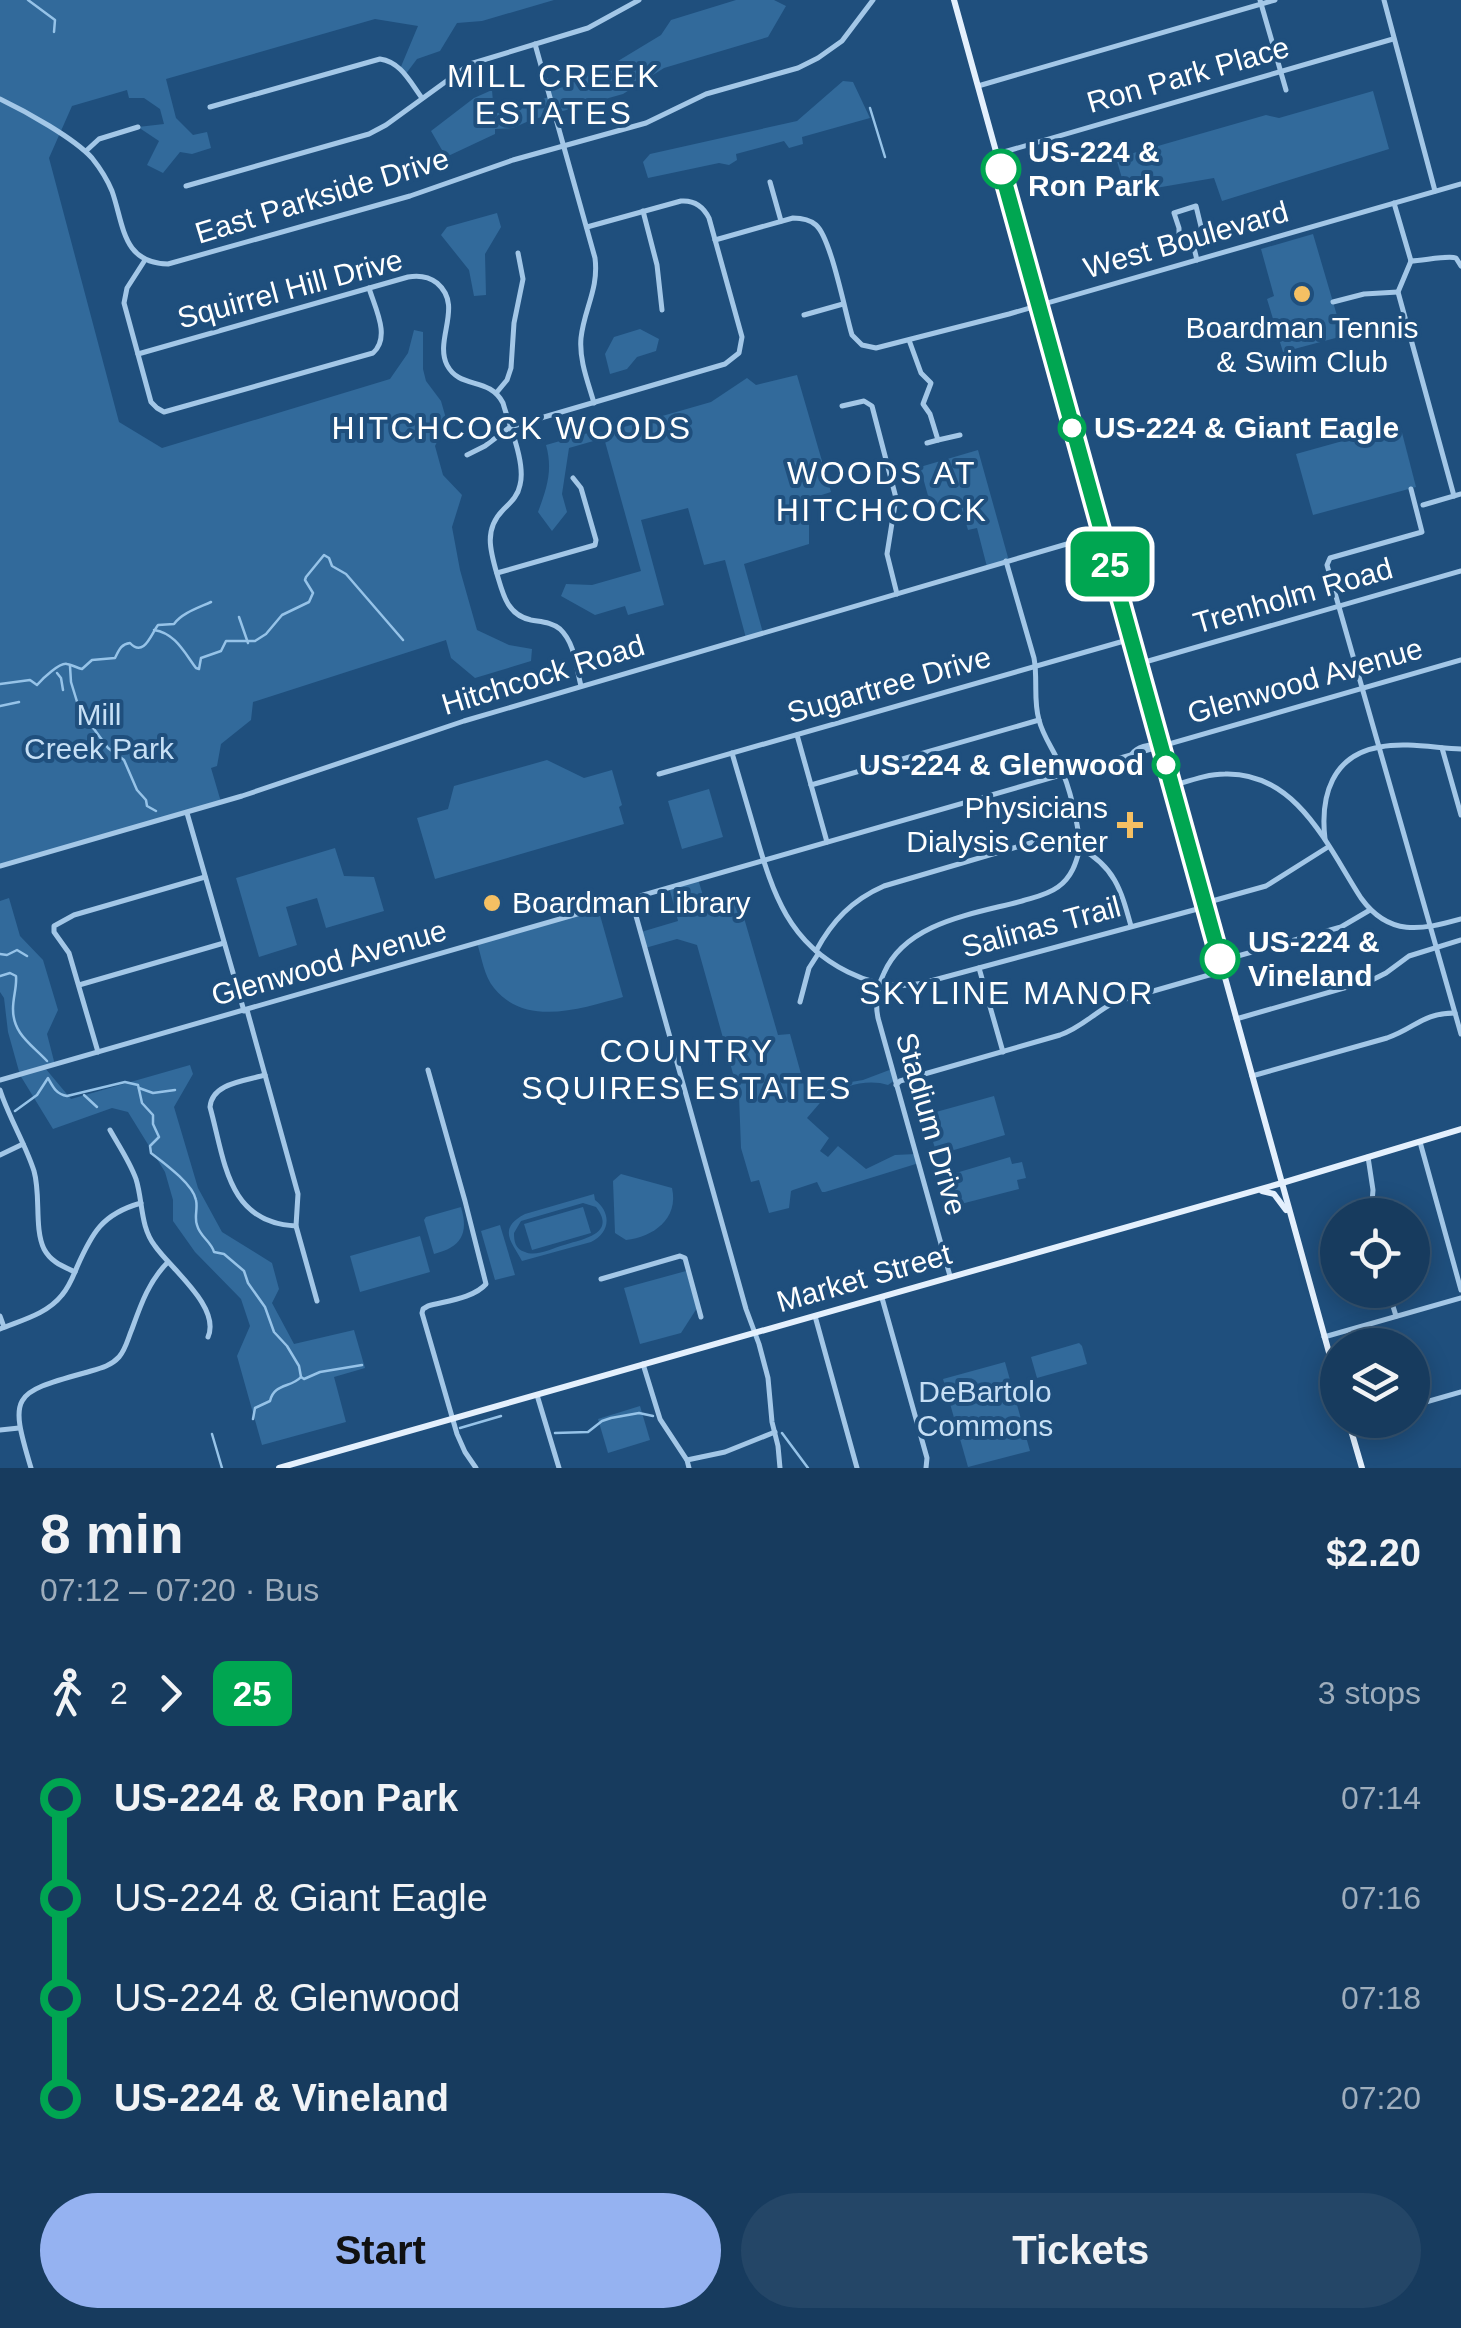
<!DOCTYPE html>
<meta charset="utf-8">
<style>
:root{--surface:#173b5e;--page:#244667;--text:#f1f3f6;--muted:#9eadbc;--line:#365573;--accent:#95b2f1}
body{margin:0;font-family:Arial,sans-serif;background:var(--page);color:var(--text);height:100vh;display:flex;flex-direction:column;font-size:38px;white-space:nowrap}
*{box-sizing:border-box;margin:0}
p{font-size:32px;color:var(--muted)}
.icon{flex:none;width:55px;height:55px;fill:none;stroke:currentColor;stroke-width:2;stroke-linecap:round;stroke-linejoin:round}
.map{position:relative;height:1468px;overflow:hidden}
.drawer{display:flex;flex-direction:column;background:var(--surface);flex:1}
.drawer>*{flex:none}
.badge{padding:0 20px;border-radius:15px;font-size:35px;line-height:65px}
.buttons{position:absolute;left:1320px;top:1198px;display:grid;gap:20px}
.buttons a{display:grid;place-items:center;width:110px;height:110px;border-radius:50%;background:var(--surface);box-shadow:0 5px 25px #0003,0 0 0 2px var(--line);font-size:50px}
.map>.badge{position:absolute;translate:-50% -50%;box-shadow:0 0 0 5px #fff}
.legs{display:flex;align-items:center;gap:15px;height:110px;padding:0 40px;font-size:32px}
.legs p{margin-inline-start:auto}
.headline{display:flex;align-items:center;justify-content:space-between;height:170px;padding:0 40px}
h1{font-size:55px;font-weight:700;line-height:75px}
.button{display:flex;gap:20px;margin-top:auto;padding:20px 40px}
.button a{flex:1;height:115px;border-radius:60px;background:var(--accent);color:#111;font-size:40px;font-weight:700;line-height:115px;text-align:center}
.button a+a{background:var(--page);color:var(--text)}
ul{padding:0 40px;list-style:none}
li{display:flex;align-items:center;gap:35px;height:100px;font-size:38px}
li i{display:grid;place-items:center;width:15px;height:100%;margin:0 12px;background:currentColor}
li i::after{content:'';width:25px;height:25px;margin:-12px;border:8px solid;border-radius:50%;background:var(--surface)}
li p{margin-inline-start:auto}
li:first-child i{background:linear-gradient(#0000 50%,currentColor 0)}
li:last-child i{background:linear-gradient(currentColor 50%,#0000 0)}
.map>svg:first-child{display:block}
.green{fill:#326a9b;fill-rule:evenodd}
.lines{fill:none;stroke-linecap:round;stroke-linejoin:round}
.stream{stroke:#96c3e8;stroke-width:2.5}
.minor{stroke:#a3c7e7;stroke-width:5}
.major{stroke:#e4f0fd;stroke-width:6}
.line-1-casing{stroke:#fff;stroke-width:22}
.line-1{stroke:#00a651;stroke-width:15}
.stop-1-dot{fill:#fff;stroke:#00a651;stroke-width:5}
.poi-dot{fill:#f5c063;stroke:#1f4f7d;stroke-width:4}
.labels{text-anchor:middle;stroke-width:8;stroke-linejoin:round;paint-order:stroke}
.street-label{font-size:30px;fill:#fff;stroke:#1f4f7d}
.stop-label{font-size:30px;font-weight:bold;fill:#fff;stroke:#1f4f7d;text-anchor:start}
.poi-label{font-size:30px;fill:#fff;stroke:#1f4f7d}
.park-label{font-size:30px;fill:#c6dff5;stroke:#1f4f7d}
.neighbourhood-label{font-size:32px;letter-spacing:2.5px;fill:#fff;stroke:#1f4f7d}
</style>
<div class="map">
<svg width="1461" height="1468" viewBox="0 0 1461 1468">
<rect width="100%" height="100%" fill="#1f4f7d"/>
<g class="green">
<path d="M 0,0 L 554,0 L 482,21 L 457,23 L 440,51 L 417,59 L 405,75 L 400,69 L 418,26 L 375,19 L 166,79 L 176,118 L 193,135 L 207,132 L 211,148 L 192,154 L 180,152 L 163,173 L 147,165 L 159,141 L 138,127 L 164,124 L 160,109 L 144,98 L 129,98 L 127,90 L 72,106 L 49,158 L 119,422 L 162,448 L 390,379 L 408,353 L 414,330 L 423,332 L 423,369 L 426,381 L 441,401 L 447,422 L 435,446 L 443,475 L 462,495 L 452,527 L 460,570 L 477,630 L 509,645 L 532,649 L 531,661 L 475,678 L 451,658 L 446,640 L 253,702 L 251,720 L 221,744 L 217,766 L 211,768 L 221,802 L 0,866 Z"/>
<path d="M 736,0 L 774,0 L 786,6 L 768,37 L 664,68 L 623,94 L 531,120 L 513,128 L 495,129 L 495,134 L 446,157 L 431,131 L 474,98 L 492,90 L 494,114 L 549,97 L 548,91 L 567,86 L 583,72 L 618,61 L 661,35 L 671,20 Z"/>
<path d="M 843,81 L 853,82 L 870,118 L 802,137 L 803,144 L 789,148 L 784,141 L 736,154 L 737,160 L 729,165 L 719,163 L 648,178 L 643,162 L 650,154 L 797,121 Z"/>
<path d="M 1373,91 L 1389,149 L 1222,201 L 1214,178 L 1144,190 L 1141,180 L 1124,185 L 1116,158 L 1266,115 L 1279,118 Z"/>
<path d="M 497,213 L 501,227 L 485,254 L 486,295 L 474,296 L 469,270 L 441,235 L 447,227 Z"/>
<path d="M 1313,234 L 1343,336 L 1283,352 L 1267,299 L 1274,296 L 1261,249 Z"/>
<path d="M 640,329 L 659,339 L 656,351 L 637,357 L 627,369 L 610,374 L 605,354 L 614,337 Z"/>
<path d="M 797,375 L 831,492 L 809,499 L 809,544 L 744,564 L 763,633 L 746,638 L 725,560 L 704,565 L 688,508 L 641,520 L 664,605 L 628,615 L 625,606 L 595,615 L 561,596 L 566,584 L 592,585 L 641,571 L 604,438 L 569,448 L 562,494 L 567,512 L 552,531 L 538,512 C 547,488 553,470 546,445 L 595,431 L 603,433 L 711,402 L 747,378 L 756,385 Z"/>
<path d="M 1400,425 L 1416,487 L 1313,515 L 1296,454 Z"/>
<path d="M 978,450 L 1009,561 L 987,567 L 977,528 L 968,530 L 960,503 L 932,510 L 920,467 Z"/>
<path d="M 547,760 L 584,778 L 612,770 L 622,805 L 619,807 L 624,824 L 435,879 L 417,818 L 448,809 L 454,786 Z"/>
<path d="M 709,789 L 723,837 L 682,849 L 668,801 Z"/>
<path d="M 335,848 L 344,876 L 374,877 L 384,911 L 326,928 L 317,898 L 286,907 L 297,945 L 259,957 L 236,878 Z"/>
<path d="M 698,879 L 708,912 L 740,904 L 778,1035 L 790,1034 L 806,1092 L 809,1091 L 811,1094 L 833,1088 L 833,1085 L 863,1080 L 892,1069 L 895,1080 L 888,1085 C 870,1079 843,1084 828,1098 L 825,1097 L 807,1118 L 829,1138 L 820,1151 L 828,1157 L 838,1146 L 866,1169 L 895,1155 L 916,1154 L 919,1163 L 825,1192 L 822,1192 L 817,1182 L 793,1190 L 791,1191 L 789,1208 L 769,1213 L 759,1180 L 751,1182 L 741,1148 L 739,1095 L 697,945 L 677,939 L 645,948 L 641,932 L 678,921 L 669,887 Z"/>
<path d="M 9,898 L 20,936 L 43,960 L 58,1010 L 47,1034 L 55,1065 L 45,1068 L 71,1099 L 190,1065 L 193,1074 L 174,1107 L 198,1188 L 222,1232 L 272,1263 L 279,1289 L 272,1303 L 294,1344 L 354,1330 L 365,1368 L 334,1377 L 346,1422 L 262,1445 L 237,1356 L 250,1326 L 241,1299 L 195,1252 L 173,1221 L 173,1200 L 165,1172 L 128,1112 L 112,1108 L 53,1129 L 20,1075 L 8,1032 L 4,998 L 0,992 L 0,901 Z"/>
<path d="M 598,908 L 623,997 C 583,1008 526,1028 494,988 C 484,976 482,958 477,943 Z"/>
<path d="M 994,1096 L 1005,1135 L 937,1155 L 925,1115 Z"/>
<path d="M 1010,1157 L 1012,1164 L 1022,1162 L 1026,1178 L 1017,1180 L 1019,1189 L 957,1205 L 955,1198 L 945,1201 L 941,1185 L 950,1182 L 949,1175 Z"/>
<path d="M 621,1174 L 672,1188 C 679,1219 653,1237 626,1240 L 615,1233 L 613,1181 Z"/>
<path d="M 594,1194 L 595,1200 C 612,1213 610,1233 591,1242 L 522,1261 C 513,1243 496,1229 525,1214 ZM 583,1203 L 596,1207 C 617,1234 583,1239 564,1245 C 553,1248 536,1257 525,1252 C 515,1249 514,1241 514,1233 L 521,1221 Z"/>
<path d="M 461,1207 C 469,1234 461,1247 434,1254 L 424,1220 L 426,1217 Z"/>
<path d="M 583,1207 L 591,1233 L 532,1250 L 524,1224 Z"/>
<path d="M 500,1225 L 515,1275 L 495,1280 L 481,1231 Z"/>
<path d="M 420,1236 L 430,1272 L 360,1292 L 350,1256 Z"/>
<path d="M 686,1271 L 697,1308 L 681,1333 L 640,1344 L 624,1288 Z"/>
<path d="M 1079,1343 L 1082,1346 L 1087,1364 L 1037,1378 L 1031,1357 Z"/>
<path d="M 1005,1362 L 1030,1451 L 968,1467 L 943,1379 Z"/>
<path d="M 640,1406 L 650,1440 L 608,1453 L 598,1419 Z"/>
</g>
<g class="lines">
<g class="stream">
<path d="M 28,0 L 55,20 L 54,32"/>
<path d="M 870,108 L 885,157"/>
<path d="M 239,617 L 248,643"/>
<path d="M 154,630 C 175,633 184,652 196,668 L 199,669 L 201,658 L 221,651 L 226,641 L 255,641 L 266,634 L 282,615 L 309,602 L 313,593 L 305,580 L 306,577 L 324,555 L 329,558 L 332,566 L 346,574 L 403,640"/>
<path d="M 70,666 L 71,682 L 82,718 L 94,729 L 108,748 L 124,760 L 137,790 L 146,800 L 147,806 L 156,811"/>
<path d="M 57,673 L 61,678 L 63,690"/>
<path d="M 0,684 L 30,680 L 37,685 C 42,679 60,662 67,664 C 73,665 77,668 82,669 L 92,660 L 115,658 C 119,650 121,644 130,643 C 144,658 151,634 158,625 L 174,624 C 182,613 198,608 211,602"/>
<path d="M 0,706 L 19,702"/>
<path d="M 0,954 L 7,955 L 17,950 L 27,956"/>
<path d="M 0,976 L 10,973 L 16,976 C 17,987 13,997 13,1009 C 13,1034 31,1044 47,1061"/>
<path d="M 139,1088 L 153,1093 L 175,1090"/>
<path d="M 84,1095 L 97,1107"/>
<path d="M 15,1111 L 37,1095 L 48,1078 C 53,1087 56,1094 67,1096 L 125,1082 L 138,1085 L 142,1103 L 153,1115 L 153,1124 L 159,1137 L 150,1146 L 151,1153 C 164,1163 193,1184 196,1200 C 198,1209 194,1217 197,1225 C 200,1237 211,1241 214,1252 L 224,1254 L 244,1271 L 248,1283 L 265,1307 L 274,1332 L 287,1346 L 299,1366 L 301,1377"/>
<path d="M 253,1419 L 255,1408 L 270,1401 C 274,1383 291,1388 301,1377 L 304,1379 L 320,1372 L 362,1365"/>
<path d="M 460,1428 L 501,1416"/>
<path d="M 555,1433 L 588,1432 L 602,1421 L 611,1418 L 639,1413 L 653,1416"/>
<path d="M 782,1433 L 808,1468"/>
<path d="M 212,1434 L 222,1468"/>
</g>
<g class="minor">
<path d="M 1260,0 L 1286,90"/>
<path d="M 1384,0 L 1435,191"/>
<path d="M 535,44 L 595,258 C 599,289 584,309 581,338 C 579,360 588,382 594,403"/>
<path d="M 978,86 L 1275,0"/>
<path d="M 0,99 C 25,111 74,138 92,158 C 100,168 107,179 112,191 C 124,225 122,263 168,264 L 410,196 L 513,160 L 646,123 L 706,94 L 798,68 L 818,58 L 842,41 L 873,0"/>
<path d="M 210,107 L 380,59 C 401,62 410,82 422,98"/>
<path d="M 86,151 L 99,139 L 138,127"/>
<path d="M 997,154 L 1393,39"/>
<path d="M 770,182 L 781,221"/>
<path d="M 186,186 L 369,134 L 386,125 L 470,64 L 588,28 L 639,0"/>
<path d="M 1394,203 L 1411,261"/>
<path d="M 643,211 L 657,265 L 662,310"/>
<path d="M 715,240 L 793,218 C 801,218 809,219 816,225 C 831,238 845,312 852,335 L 862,345 L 876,348 L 1009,314 L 1461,184"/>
<path d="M 1194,248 L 1200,244 L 1204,239 L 1196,206 L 1174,213 L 1179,228 L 1179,246 L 1194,248 L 1197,260"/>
<path d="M 145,260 L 127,288 L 124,303 L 151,402 L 157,408 L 164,412 L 373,353 C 391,337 375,308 369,288"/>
<path d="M 1411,261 L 1398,292 L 1454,496"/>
<path d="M 1411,261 C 1422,261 1448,255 1456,258 L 1461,266"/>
<path d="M 1333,302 L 1364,294 L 1398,292"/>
<path d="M 804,315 L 843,304"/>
<path d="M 909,340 L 921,373 L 931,383 L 923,404 L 930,414 L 938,440 L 960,435"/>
<path d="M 138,354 L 408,277 C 419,275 428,276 437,283 C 464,306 434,339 447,365 C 460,390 489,376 503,403 C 509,425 526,463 520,485 C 518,496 511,502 503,510 C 484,529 490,550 497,574 C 503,594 507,615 531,620 C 542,622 551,622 560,629 C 575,643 576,667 581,686"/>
<path d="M 497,392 L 507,380 L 511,368 L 514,323 L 523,279 L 518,253"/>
<path d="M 842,406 L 864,401 L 872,406 L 896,498 L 887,554 L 897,594"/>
<path d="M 927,443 L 938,440"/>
<path d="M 467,455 L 485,446 L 510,427 L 725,364 L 739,353 L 742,337 L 709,218 C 703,206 694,200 681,201 L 587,227"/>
<path d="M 1411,489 L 1422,532 L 1330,558 L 1327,565 L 1461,1034"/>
<path d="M 1423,505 L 1461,494"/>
<path d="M 1006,561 L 1034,658 C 1038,679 1033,700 1039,720 C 1043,736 1053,749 1059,763 C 1070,788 1078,821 1080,848 C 1115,867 1121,890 1131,926"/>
<path d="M 497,573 L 595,545 L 596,540 L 581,488 L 573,478"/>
<path d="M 1138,664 L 1461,571"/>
<path d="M 797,735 L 827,842"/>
<path d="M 1442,748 L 1461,815"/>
<path d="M 732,753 C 740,780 748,808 756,835 C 773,894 789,943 848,972 C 872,984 896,989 923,983 L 1205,907"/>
<path d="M 1132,754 C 1137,747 1149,744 1158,745"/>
<path d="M 659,774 L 1131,639"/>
<path d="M 811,785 L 1039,720"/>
<path d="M 1172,786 C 1189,781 1207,774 1225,774 C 1297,772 1328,847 1361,898 C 1389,937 1421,930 1461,919"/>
<path d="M 187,813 L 244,1011"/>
<path d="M 1325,839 C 1320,796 1332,755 1380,747 C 1405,742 1436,748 1461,749"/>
<path d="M 0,866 L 242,796 L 464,721 L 1101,534"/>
<path d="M 631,898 L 746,1309 L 759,1344 L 768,1378 L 772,1422 L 778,1446 L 780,1468"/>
<path d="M 1205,903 L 1266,886 L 1328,847"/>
<path d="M 816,951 C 832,921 852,900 884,886 L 1034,842 L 1058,841 L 1080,848 C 1076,863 1072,877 1058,887 C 1047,895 1035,897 1022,901 C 974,914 906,922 884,973 C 877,987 875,1003 878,1018 L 950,1276"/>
<path d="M 1220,961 L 1341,927 L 1370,910"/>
<path d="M 979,968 L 1003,1052"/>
<path d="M 79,985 L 224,943"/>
<path d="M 800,1002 L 809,968 L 818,954"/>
<path d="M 247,1010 L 298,1194 L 296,1226 L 317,1301"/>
<path d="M 1236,1019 L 1372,980 L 1386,973 L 1409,956 L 1461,940"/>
<path d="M 98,1052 L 69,953 L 54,932 L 54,926 L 74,915 L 205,877"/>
<path d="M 428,1070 L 465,1201 L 486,1284 C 474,1298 446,1301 428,1306 L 423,1309 L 422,1313 L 457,1434 L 465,1452 L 476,1468"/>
<path d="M 265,1075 C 245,1081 212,1083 210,1107 C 225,1161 227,1223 296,1226"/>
<path d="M 1252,1076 L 1387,1038 C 1416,1028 1422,1013 1455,1013"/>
<path d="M 0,1080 L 1461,660"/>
<path d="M 896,1085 L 900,1081 L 1060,1035 C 1081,1028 1095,1012 1115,1002 L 1223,971"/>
<path d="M 0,1090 C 9,1118 25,1143 34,1171 C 41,1195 34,1228 44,1249 C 51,1262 62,1266 75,1272"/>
<path d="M 110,1130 C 119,1146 130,1162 136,1179 C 143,1201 140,1227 155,1246 C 171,1269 221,1307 208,1337"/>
<path d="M 1420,1142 L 1461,1290"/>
<path d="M 0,1155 L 23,1144"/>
<path d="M 1368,1157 L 1373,1190 L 1371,1215"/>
<path d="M 601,1279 L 680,1256 L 685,1258 L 701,1317"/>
<path d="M 1388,1290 L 1396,1316"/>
<path d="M 882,1298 L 927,1458 L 926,1468"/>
<path d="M 0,1316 L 4,1327"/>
<path d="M 815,1316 L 857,1468"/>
<path d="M 0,1329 C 22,1320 47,1314 62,1295 C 69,1287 73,1277 77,1267 C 92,1233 102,1214 141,1203"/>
<path d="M 1324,1337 L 1461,1298"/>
<path d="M 643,1364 L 660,1419 L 687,1460 L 689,1468"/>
<path d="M 537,1395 L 559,1468"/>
<path d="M 1412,1406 L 1461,1392"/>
<path d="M 1349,1424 L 1362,1420"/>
<path d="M 0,1430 L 19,1428"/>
<path d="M 687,1460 L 725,1452 L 775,1432"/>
<path d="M 31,1468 C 9,1395 12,1393 84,1373 C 97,1369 110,1367 119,1357 C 126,1349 128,1338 132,1329 C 141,1304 149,1281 168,1262"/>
</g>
<g class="major">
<path d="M 954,0 L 1338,1385"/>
<path d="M 1262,1191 L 1274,1194 L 1286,1210"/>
<path d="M 1348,1420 L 1362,1468"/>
<path d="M 279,1468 L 1282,1183 L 1461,1129"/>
</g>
</g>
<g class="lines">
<defs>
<path id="line-1" d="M 1001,169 L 1220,959"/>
</defs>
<use href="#line-1" class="line-1-casing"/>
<use href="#line-1" class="line-1"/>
</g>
<g class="stop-1-dot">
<circle cx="1001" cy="169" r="18"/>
<circle cx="1072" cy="428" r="12"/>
<circle cx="1166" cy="765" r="12"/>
<circle cx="1220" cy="959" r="18"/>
</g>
<g class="poi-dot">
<circle cx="1302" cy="294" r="10"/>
<path d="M1125 810h10v10h10v10h-10v10h-10v-10h-10v-10h10z"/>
<circle cx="492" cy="903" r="10"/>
</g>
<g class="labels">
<g class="street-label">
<text transform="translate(1188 75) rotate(-16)" y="10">Ron Park Place</text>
<text transform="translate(322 196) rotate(-17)" y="10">East Parkside Drive</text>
<text transform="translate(1186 240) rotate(-16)" y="10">West Boulevard</text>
<text transform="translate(290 289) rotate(-15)" y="10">Squirrel Hill Drive</text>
<text transform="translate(1293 596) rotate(-16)" y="10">Trenholm Road</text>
<text transform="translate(543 675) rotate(-17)" y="10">Hitchcock Road</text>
<text transform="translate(1305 681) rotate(-16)" y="10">Glenwood Avenue</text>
<text transform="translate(889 685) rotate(-16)" y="10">Sugartree Drive</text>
<text transform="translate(1041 927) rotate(-15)" y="10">Salinas Trail</text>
<text transform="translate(329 963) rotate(-16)" y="10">Glenwood Avenue</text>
<text transform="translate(931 1124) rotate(74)" y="10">Stadium Drive</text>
<text transform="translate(864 1278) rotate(-16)" y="10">Market Street</text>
</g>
<g class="stop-label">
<text x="1028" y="162">US-224 &amp;<tspan x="1028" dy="34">Ron Park</tspan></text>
<text x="1094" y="438">US-224 &amp; Giant Eagle</text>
<text x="1144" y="775" text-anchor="end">US-224 &amp; Glenwood</text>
<text x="1248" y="952">US-224 &amp;<tspan x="1248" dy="34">Vineland</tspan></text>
</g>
<g class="poi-label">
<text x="1302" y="338">Boardman Tennis<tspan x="1302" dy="34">&amp; Swim Club</tspan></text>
<text x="1108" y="818" text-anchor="end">Physicians<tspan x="1108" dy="34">Dialysis Center</tspan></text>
<text x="512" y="913" text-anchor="start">Boardman Library</text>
</g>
<g class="park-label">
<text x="99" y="725">Mill<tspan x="99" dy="34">Creek Park</tspan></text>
<text x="985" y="1402">DeBartolo<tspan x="985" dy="34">Commons</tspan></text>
</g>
<g class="neighbourhood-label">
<text x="554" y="87">MILL CREEK<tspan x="554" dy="37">ESTATES</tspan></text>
<text x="512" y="439">HITCHCOCK WOODS</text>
<text x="882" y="484">WOODS AT<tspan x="882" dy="37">HITCHCOCK</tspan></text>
<text x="1007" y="1004">SKYLINE MANOR</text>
<text x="687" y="1062">COUNTRY<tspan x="687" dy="37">SQUIRES ESTATES</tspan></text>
</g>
</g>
</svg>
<div class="buttons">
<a><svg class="icon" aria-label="locate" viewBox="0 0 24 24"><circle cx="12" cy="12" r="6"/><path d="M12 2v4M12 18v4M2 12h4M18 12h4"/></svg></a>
<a><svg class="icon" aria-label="layers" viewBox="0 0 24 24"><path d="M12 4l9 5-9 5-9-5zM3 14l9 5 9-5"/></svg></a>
</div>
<b class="badge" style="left:1110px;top:564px;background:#00a651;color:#fff">25</b>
</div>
<section class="drawer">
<div class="headline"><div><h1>8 min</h1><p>07:12 – 07:20 · Bus</p></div><b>$2.20</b></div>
<div class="legs"><svg class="icon" aria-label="walk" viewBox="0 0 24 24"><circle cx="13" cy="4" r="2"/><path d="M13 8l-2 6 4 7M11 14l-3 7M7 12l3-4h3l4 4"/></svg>2<svg class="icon" aria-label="forward" viewBox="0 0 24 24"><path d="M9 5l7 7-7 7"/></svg><b class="badge" style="background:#00a651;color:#fff">25</b><p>3 stops</p></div>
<ul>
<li><i style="color:#00a651"></i><b>US-224 &amp; Ron Park</b><p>07:14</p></li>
<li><i style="color:#00a651"></i><span>US-224 &amp; Giant Eagle</span><p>07:16</p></li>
<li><i style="color:#00a651"></i><span>US-224 &amp; Glenwood</span><p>07:18</p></li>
<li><i style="color:#00a651"></i><b>US-224 &amp; Vineland</b><p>07:20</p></li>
</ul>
<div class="button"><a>Start</a><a>Tickets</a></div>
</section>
